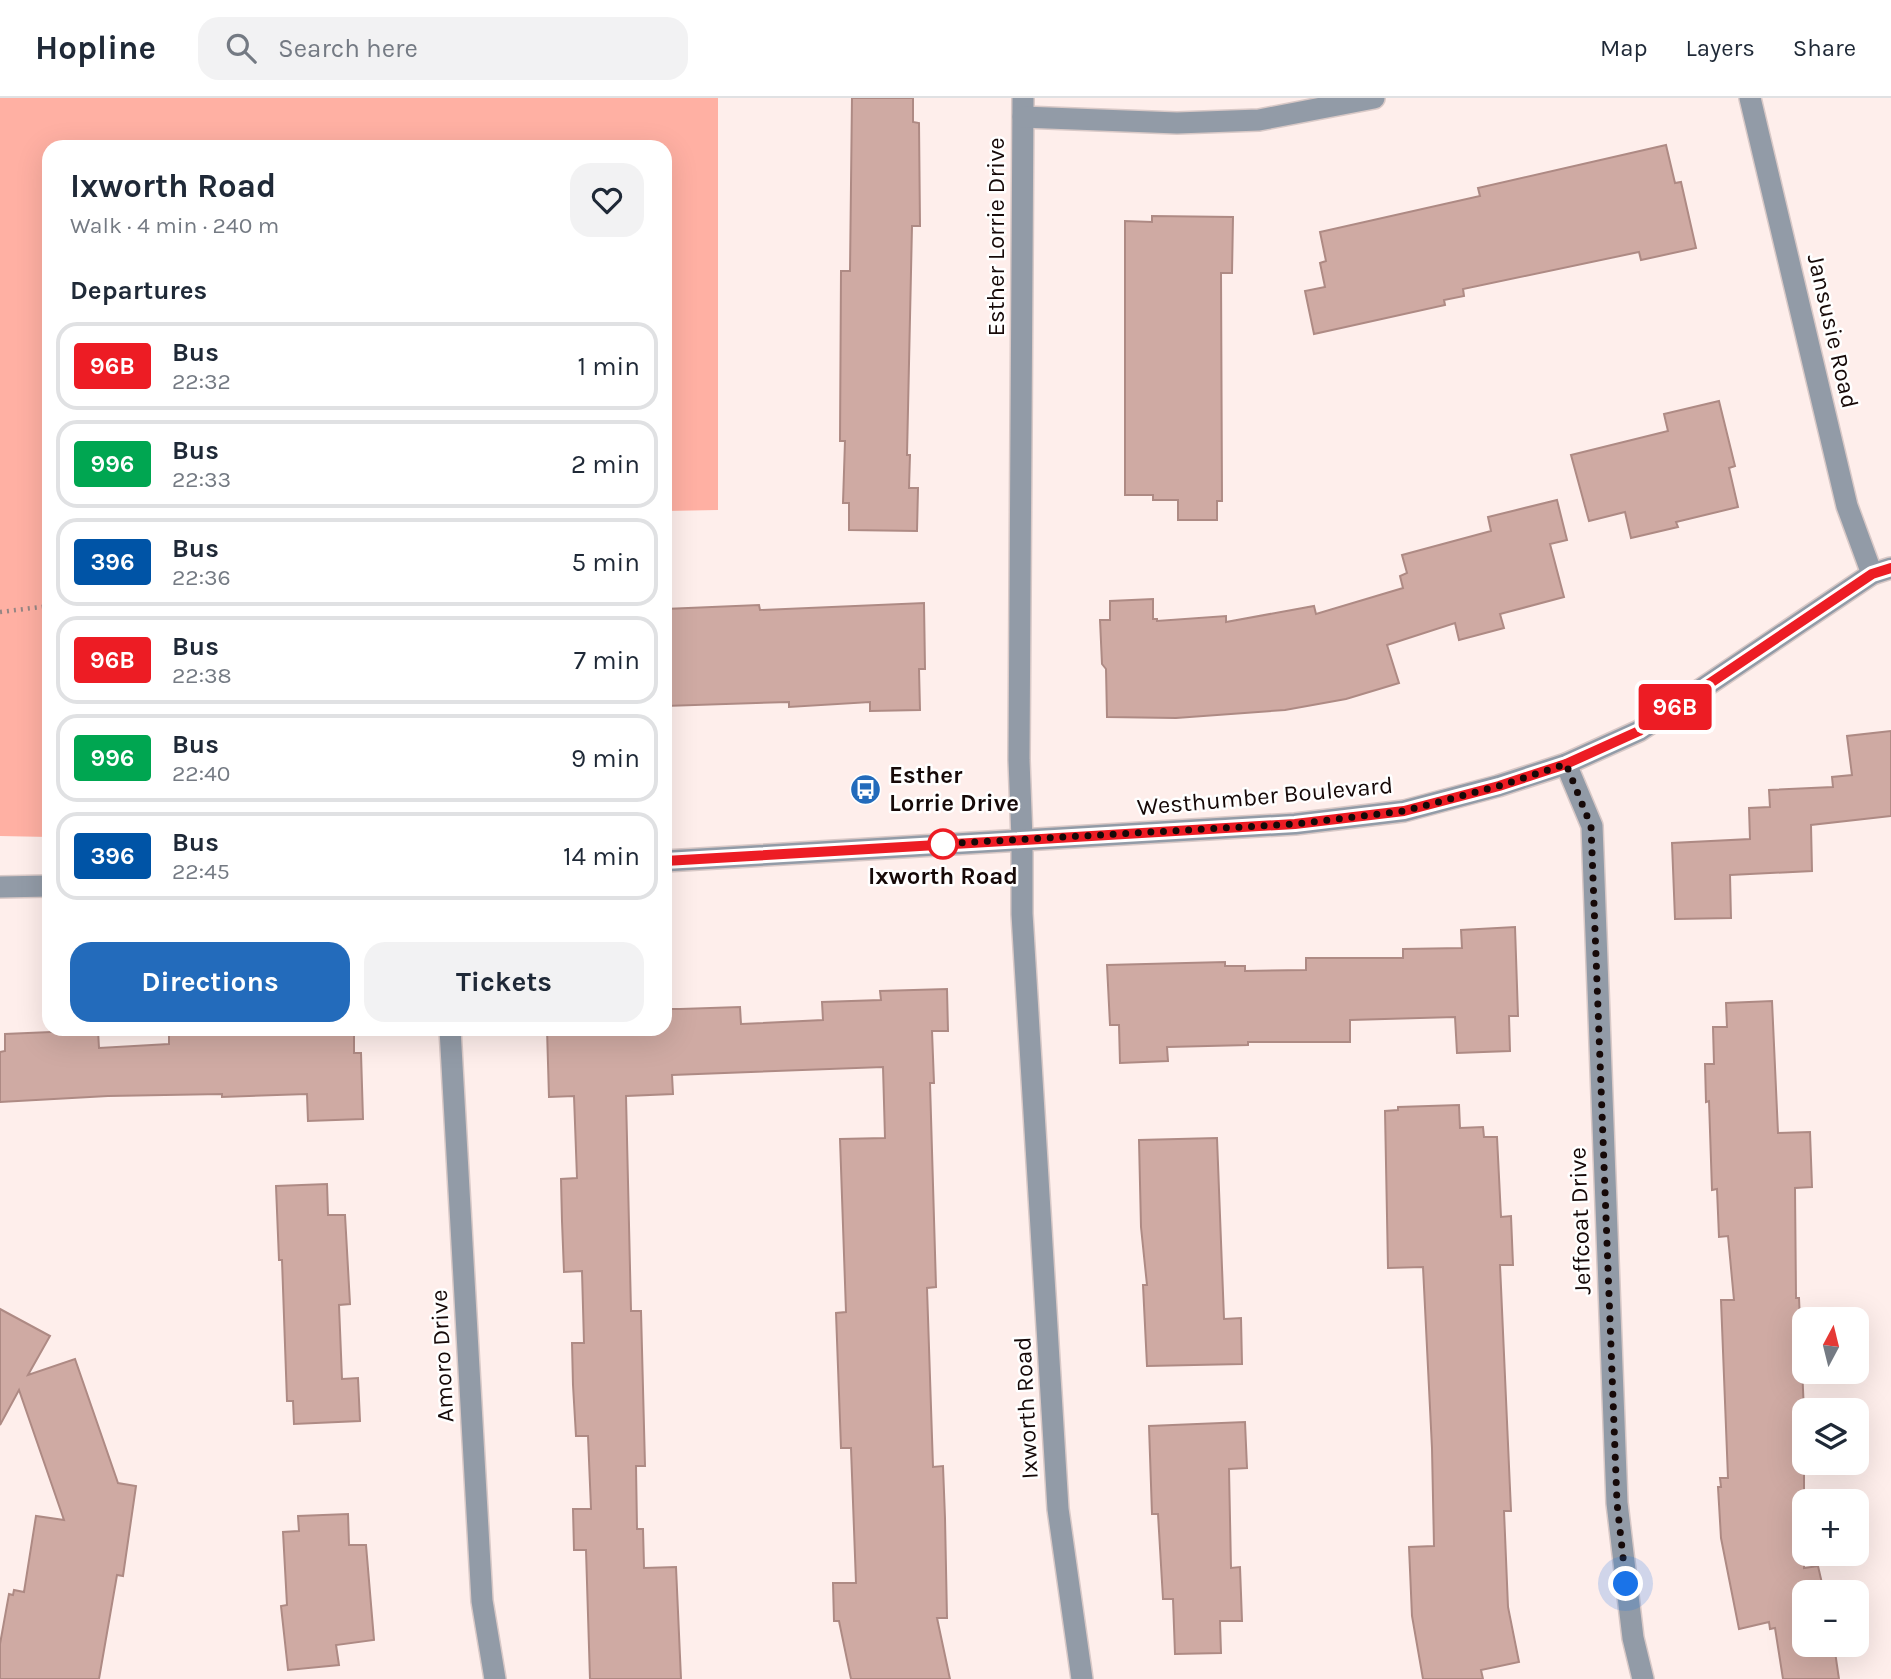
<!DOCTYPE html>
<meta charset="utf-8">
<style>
:root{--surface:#fff;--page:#f2f2f3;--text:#1f2937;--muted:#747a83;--line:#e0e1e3;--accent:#236bbb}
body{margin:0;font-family:Karla,sans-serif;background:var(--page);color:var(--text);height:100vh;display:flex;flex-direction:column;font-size:26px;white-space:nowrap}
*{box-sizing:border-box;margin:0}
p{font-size:23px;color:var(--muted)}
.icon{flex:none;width:38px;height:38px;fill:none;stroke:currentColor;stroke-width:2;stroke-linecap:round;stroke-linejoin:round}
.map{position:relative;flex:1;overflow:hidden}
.details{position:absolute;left:42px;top:42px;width:630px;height:896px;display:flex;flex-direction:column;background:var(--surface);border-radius:21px;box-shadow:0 7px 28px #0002}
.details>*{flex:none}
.badge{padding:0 14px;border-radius:5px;font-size:24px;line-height:46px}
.needle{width:46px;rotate:7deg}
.tools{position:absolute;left:1792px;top:1209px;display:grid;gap:14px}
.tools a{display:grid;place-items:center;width:77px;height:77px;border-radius:14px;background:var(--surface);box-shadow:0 7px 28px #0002;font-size:35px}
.you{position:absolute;width:35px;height:35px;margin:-18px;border:5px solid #fff;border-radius:50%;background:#1a73e8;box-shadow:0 0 0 10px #1a73e833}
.map>.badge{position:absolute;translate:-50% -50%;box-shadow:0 0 0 4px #fff}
h2{padding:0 28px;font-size:26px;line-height:63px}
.round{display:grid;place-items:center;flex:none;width:74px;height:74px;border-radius:21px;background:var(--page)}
.summary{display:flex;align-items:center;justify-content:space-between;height:119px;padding:0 28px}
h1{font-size:33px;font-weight:700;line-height:52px}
.cta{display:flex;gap:14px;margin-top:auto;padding:14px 28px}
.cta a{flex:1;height:80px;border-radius:21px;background:var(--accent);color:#fff;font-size:28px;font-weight:700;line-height:80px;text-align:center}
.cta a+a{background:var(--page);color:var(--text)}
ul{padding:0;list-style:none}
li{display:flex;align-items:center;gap:21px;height:88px;margin:0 14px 10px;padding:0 14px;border:4px solid var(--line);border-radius:21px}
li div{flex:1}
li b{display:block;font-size:26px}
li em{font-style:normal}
li .badge{min-width:77px;font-weight:700;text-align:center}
header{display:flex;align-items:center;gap:42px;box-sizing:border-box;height:98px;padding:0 35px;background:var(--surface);border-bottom:2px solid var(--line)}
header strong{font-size:33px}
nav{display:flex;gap:38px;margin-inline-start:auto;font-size:24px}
.search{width:490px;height:63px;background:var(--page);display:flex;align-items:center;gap:18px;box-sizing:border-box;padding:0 24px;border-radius:21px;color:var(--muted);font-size:26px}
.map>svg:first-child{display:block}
.green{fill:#ffb0a3}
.building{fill:#cfaaa3;stroke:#ae8a84;stroke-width:2}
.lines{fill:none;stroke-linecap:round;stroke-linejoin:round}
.street-casing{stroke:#d9c9c7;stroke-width:24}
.path{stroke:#958684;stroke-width:4.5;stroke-dasharray:2 5;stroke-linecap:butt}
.street{stroke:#929ba7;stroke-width:21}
.line-casing{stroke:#fff;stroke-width:16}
.line{stroke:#ed1c24;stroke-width:10}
.walk{stroke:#160908;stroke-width:7;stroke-dasharray:0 12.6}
.stop-dot{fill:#fff;stroke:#ed1c24;stroke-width:3.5}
.labels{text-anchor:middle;stroke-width:5;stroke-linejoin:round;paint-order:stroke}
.street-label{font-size:24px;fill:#160908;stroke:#fff}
.poi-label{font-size:24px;font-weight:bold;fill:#160908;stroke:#fff;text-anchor:start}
.stop-label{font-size:24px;font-weight:bold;fill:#160908;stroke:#fff}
</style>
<header>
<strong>Hopline</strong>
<div class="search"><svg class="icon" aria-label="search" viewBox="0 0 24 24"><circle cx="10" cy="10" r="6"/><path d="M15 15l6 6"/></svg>Search here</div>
<nav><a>Map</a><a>Layers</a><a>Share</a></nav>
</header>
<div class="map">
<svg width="1891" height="1581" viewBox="0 0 1891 1581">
<rect width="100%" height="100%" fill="#feeeeb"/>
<path class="green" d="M 0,0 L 718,0 L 718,412 L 665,413 L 665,49 L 49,49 L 49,739 L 0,738 Z"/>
<g class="building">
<path d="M 852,0 L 913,0 L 913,24 L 919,25 L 920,128 L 912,128 L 907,357 L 910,357 L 909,390 L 918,390 L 917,433 L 849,432 L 849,405 L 843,405 L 845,343 L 840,343 L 841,173 L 850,173 Z"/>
<path d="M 1666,47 L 1675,85 L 1681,84 L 1696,150 L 1641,162 L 1639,154 L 1463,191 L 1464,198 L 1444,202 L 1445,207 L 1314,236 L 1305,193 L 1325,189 L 1320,165 L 1326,163 L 1320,134 L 1480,98 L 1478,90 Z"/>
<path d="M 1152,118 L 1233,119 L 1232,175 L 1221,175 L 1222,403 L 1217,403 L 1217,422 L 1178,422 L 1178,402 L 1153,402 L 1153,397 L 1125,397 L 1125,123 L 1152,124 Z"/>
<path d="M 1719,303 L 1735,368 L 1729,370 L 1738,409 L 1676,424 L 1678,429 L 1631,440 L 1625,414 L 1589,423 L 1571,357 L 1668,333 L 1664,316 Z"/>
<path d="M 1557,402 L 1567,442 L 1550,446 L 1564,499 L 1500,516 L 1504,530 L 1459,542 L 1455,525 L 1387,547 L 1399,585 L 1346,601 L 1285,612 L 1176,620 L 1107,619 L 1106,571 L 1102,566 L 1100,522 L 1110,522 L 1110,503 L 1153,501 L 1153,521 L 1157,521 L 1157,523 L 1226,518 L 1226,524 L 1314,508 L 1316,516 L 1403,490 L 1400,478 L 1407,475 L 1402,457 L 1491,433 L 1488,419 Z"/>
<path d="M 924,505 L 925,571 L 919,571 L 920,612 L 870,613 L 870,604 L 789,609 L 789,604 L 665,608 L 665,511 L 759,507 L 760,512 Z"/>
<path d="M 1891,633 L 1891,718 L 1811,727 L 1812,773 L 1730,777 L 1731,820 L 1675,821 L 1672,745 L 1750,741 L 1749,710 L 1770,709 L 1769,692 L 1833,689 L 1832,679 L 1852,677 L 1847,638 Z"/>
<path d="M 1515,829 L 1518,918 L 1509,918 L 1510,953 L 1457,955 L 1455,919 L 1350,922 L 1350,944 L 1248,944 L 1248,947 L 1167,949 L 1168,963 L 1120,965 L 1119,927 L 1110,927 L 1107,867 L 1225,864 L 1225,868 L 1245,868 L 1245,873 L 1306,872 L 1306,860 L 1403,860 L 1403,851 L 1462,850 L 1461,832 Z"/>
<path d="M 947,891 L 948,933 L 932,933 L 934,985 L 930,985 L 936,1189 L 927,1190 L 933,1369 L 943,1368 L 945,1420 L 947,1520 L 937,1520 L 950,1581 L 851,1581 L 839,1523 L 834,1523 L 833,1485 L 856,1485 L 851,1350 L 841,1350 L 836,1215 L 846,1214 L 840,1041 L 885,1040 L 883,969 L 672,977 L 673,996 L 626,998 L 631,1213 L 641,1213 L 645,1368 L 636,1368 L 637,1431 L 643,1431 L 644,1470 L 676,1469 L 681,1581 L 590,1581 L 586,1452 L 574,1452 L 573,1411 L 591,1411 L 588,1338 L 576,1338 L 573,1287 L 572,1245 L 584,1245 L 582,1173 L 564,1174 L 562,1123 L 561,1081 L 577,1080 L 574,998 L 549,999 L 547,931 L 665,931 L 665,911 L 680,911 L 740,909 L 741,926 L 823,922 L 822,904 L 881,902 L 880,893 Z"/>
<path d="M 1772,903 L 1778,1035 L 1810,1034 L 1812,1089 L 1795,1090 L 1796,1200 L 1799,1200 L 1804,1314 L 1804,1470 L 1818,1468 L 1824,1494 L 1804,1494 L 1804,1547 L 1834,1547 L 1839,1581 L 1783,1581 L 1775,1530 L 1770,1531 L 1769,1524 L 1739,1531 L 1721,1440 L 1718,1389 L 1721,1389 L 1720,1380 L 1728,1380 L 1721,1202 L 1734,1202 L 1728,1138 L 1719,1139 L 1717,1091 L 1712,1092 L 1709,1003 L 1706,1004 L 1705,966 L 1714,966 L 1713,929 L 1727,929 L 1726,905 Z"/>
<path d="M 169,931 L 354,931 L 354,955 L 361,955 L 363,1021 L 308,1023 L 307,996 L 222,999 L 222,996 L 108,998 L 0,1004 L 0,954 L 5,953 L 5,936 L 98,932 L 99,950 L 169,946 Z"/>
<path d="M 1459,1007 L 1460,1030 L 1483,1029 L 1484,1039 L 1497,1039 L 1501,1119 L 1511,1118 L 1513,1167 L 1500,1167 L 1511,1413 L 1504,1413 L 1508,1509 L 1519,1564 L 1481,1572 L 1483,1581 L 1423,1581 L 1412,1518 L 1409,1449 L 1434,1448 L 1432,1350 L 1423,1169 L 1388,1170 L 1385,1013 L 1398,1012 L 1398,1009 Z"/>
<path d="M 1217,1040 L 1224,1221 L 1241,1220 L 1242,1266 L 1147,1268 L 1143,1187 L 1147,1187 L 1141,1129 L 1139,1042 Z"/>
<path d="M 327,1086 L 328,1117 L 345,1117 L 350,1206 L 339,1207 L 342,1281 L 358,1280 L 360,1323 L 294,1326 L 293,1303 L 287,1303 L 282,1162 L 279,1162 L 276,1088 Z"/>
<path d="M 0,1211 L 50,1238 L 28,1277 L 75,1261 L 118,1385 L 136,1388 L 123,1478 L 117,1477 L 99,1581 L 0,1581 L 0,1546 L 9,1496 L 13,1497 L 14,1492 L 24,1494 L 36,1418 L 64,1422 L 19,1292 L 0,1327 Z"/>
<path d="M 1245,1324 L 1247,1370 L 1229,1371 L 1231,1470 L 1240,1469 L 1242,1523 L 1220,1523 L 1221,1555 L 1175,1556 L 1173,1501 L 1163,1501 L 1158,1416 L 1152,1416 L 1149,1328 Z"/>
<path d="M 348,1416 L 349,1447 L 366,1447 L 374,1542 L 336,1547 L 339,1567 L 288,1572 L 281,1508 L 287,1507 L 283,1434 L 299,1433 L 298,1418 Z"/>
</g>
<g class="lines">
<defs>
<g id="street">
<path d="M 1023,0 L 1019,662 L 1022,741 L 1022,816 L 1058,1411 L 1082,1581"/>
<path d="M 1750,0 L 1847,408 L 1872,476"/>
<path d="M 1023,19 L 1177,25 L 1259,22 L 1374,0"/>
<path d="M 1566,666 L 1592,728 L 1617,1405 L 1633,1540 L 1643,1581"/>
<path d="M 665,763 L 1295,726 L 1404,713 L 1498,688 L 1566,666 L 1639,633 L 1872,476 L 1891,470"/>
<path d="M 0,789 L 49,788"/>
<path d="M 450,931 L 482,1503 L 495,1581"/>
</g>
</defs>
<use href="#street" class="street-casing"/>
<path class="path" d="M 0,514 L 49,508"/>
<use href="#street" class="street"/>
</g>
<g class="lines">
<defs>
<path id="line" d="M 665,763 L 1295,726 L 1404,713 L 1499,688 L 1566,666 L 1639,633 L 1872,476 L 1891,470"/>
</defs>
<use href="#line" class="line-casing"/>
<use href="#line" class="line"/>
<path class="walk" d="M 943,746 L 940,746 L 1295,726 L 1404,713 L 1499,688 L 1566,666 L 1591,728 L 1617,1405 L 1626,1486"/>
</g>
<defs>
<symbol id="bus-disc" viewBox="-11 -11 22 22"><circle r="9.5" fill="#236bbb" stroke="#fff"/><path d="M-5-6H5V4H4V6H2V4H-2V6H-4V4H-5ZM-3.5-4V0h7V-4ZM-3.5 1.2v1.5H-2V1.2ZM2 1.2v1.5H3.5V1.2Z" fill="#fff"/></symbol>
</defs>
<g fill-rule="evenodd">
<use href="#bus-disc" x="848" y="674" width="35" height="35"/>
</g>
<circle class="stop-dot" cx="943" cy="746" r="14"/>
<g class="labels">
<g class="street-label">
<text transform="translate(996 139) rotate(-90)" y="8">Esther Lorrie Drive</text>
<text transform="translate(1833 233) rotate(77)" y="8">Jansusie Road</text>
<text transform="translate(1265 698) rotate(-5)" y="8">Westhumber Boulevard</text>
<text transform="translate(1580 1123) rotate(-92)" y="8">Jeffcoat Drive</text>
<text transform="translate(442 1258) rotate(-93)" y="8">Amoro Drive</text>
<text transform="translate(1026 1310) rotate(-93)" y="8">Ixworth Road</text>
</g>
<g class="poi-label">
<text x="889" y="685">Esther<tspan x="889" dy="28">Lorrie Drive</tspan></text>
</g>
<g class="stop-label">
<text x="943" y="786">Ixworth Road</text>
</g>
</g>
</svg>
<div class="tools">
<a><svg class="needle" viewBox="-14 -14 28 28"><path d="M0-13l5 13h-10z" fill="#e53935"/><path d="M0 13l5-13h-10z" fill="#747a83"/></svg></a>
<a><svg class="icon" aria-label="layers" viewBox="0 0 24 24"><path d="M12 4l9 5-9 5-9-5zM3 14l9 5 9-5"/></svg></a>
<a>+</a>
<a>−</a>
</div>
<div class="you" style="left:1626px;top:1486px"></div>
<b class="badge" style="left:1675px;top:609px;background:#ed1c24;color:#fff">96B</b>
<section class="details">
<div class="summary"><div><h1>Ixworth Road</h1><p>Walk · 4 min · 240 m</p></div><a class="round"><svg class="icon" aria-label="heart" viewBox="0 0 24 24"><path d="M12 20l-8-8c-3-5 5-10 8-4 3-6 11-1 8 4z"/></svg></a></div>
<h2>Departures</h2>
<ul>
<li><span class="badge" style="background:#ed1c24;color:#fff">96B</span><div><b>Bus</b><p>22:32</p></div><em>1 min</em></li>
<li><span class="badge" style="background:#00a651;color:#fff">996</span><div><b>Bus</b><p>22:33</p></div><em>2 min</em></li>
<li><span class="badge" style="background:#0054a6;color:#fff">396</span><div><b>Bus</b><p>22:36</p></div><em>5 min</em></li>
<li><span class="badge" style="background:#ed1c24;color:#fff">96B</span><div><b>Bus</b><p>22:38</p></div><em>7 min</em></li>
<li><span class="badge" style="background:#00a651;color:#fff">996</span><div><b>Bus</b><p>22:40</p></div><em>9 min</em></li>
<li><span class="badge" style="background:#0054a6;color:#fff">396</span><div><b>Bus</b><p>22:45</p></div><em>14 min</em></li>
</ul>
<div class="cta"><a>Directions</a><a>Tickets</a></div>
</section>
</div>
